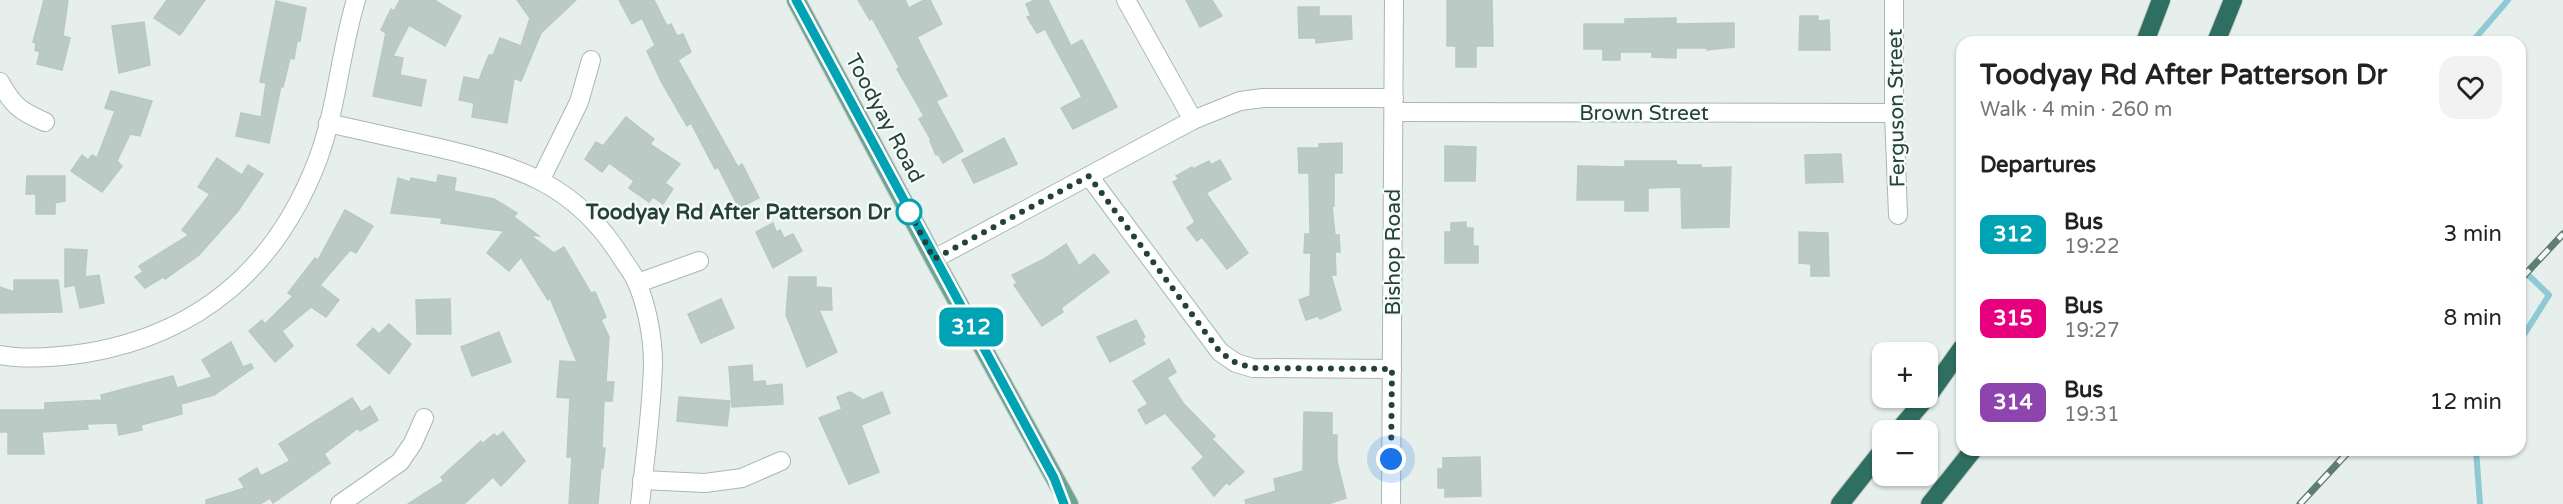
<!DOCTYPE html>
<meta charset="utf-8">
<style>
:root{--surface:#fff;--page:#f2f2f2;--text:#222;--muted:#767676}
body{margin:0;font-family:"Varela Round",sans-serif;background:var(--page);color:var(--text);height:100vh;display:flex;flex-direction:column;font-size:22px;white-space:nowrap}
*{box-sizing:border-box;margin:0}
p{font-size:20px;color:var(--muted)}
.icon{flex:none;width:33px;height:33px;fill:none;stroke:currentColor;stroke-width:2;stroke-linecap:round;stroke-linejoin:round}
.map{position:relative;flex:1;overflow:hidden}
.panel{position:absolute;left:1956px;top:36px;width:570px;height:420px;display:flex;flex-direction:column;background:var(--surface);border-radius:18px;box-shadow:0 2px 4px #0004}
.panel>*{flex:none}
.badge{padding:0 12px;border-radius:9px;font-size:21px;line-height:39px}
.controls{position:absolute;left:1872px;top:342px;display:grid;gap:12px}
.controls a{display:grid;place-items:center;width:66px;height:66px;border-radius:12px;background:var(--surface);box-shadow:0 2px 4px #0004;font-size:30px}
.you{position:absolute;width:30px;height:30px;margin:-15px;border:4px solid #fff;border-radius:50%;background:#1a73e8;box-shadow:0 0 0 9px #1a73e833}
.map>.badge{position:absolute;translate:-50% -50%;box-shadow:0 0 0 3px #fff}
h2{padding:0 24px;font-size:22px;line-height:54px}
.round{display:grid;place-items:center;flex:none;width:63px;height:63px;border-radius:18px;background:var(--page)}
.headline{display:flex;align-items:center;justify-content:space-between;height:102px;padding:0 24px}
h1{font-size:28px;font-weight:700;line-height:45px}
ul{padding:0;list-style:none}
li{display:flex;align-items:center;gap:18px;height:84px;padding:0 24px}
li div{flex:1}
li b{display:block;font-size:22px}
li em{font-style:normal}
li .badge{min-width:66px;font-weight:700;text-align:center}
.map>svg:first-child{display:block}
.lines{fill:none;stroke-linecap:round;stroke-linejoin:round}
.stream{stroke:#8ec9d4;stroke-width:6}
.building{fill:#bbcac4;stroke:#b8c9c2;stroke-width:1.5}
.minor-casing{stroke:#a8b8b2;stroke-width:20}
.major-casing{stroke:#c2cac8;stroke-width:20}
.highway-casing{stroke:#c2cac8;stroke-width:20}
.minor{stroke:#fff;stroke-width:18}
.major{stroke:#6aa596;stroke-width:18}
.highway{stroke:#2f6f62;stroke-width:18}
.rail-casing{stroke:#5f7d75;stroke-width:7}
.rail{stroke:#f7fbf9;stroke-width:4.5;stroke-dasharray:14;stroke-linecap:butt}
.line-casing{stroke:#fff;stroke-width:14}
.line{stroke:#00a3b4;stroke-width:9}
.walk{stroke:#24423a;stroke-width:6;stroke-dasharray:0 10.8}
.stop-dot{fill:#fff;stroke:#00a3b4;stroke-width:3}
.labels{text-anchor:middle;stroke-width:4.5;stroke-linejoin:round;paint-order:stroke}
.street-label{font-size:21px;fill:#24423a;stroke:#f7fbf9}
.stop-label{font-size:21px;font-weight:bold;fill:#24423a;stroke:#f7fbf9;text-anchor:end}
</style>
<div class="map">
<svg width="2563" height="504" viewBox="0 0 2563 504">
<rect width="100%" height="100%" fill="#e6efeb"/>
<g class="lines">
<g class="stream">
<path d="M 2472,42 L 2508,0"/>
<path d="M 2520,267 L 2549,295 L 2520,341"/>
<path d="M 2476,450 L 2480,504"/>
</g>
</g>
<g class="building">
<path d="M 44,0 L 68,0 L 63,36 L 70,38 L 62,70 L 37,64 L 40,52 L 35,50 L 36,43 L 33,42 Z"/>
<path d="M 167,0 L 205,0 L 180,35 L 154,18 Z"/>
<path d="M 400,0 L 434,0 L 461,16 L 445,46 L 409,25 L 393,56 L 403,58 L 400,75 L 426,80 L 421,106 L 373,96 L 386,33 L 381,30 L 391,9 L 394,11 Z"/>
<path d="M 517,0 L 576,0 L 541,33 L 521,81 L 514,78 L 507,123 L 472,117 L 474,103 L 459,100 L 464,77 L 479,80 L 489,55 L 493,55 L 500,38 L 521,46 L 530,18 Z"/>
<path d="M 619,0 L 654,0 L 667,26 L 671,24 L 677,36 L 683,34 L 691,52 L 678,60 L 738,167 L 742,164 L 759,198 L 739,208 L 718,167 L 715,169 L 691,123 L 687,126 L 662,83 L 647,51 L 655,45 L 642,18 L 632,24 Z"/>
<path d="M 858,0 L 905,0 L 909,8 L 924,0 L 930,0 L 942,24 L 917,37 L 947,96 L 936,101 L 963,151 L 943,163 L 938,154 L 936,155 L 930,141 L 931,140 L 919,119 L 924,116 L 897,69 L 899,67 L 872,18 L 870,20 Z"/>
<path d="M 1035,0 L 1048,0 L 1071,46 L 1082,40 L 1117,107 L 1073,129 L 1061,108 L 1082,97 L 1045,29 L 1037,33 L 1027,17 L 1031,16 L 1026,4 Z"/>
<path d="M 1186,0 L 1212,0 L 1222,16 L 1200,27 Z"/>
<path d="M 1447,0 L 1492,0 L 1493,46 L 1476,46 L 1476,67 L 1456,67 L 1456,46 L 1447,46 Z"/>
<path d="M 276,1 L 306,8 L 300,41 L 297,41 L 294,59 L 290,58 L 283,87 L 281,86 L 269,143 L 236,136 L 241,113 L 261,117 L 266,83 L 260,82 Z"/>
<path d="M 1298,7 L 1319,7 L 1319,16 L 1351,16 L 1352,39 L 1316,43 L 1316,38 L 1299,38 Z"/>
<path d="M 1800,16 L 1818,16 L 1818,21 L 1829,20 L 1830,50 L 1799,50 Z"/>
<path d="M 1676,18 L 1676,24 L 1734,23 L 1734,47 L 1707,50 L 1707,48 L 1676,48 L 1676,58 L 1652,57 L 1652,52 L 1620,52 L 1620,60 L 1603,60 L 1603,49 L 1584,49 L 1584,24 L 1625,24 L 1625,19 Z"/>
<path d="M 144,22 L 150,65 L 119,73 L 112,26 Z"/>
<path d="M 111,91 L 152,101 L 140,136 L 130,134 L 117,161 L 122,166 L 102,192 L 71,171 L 82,155 L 88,160 L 92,155 L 97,158 L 115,111 L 105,108 Z"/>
<path d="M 626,117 L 654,139 L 650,144 L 680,164 L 665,183 L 673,189 L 663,204 L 653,197 L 649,202 L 629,188 L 634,181 L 609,163 L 602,172 L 585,159 L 596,142 L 603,146 Z"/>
<path d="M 1004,138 L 1017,164 L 974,183 L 962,160 Z"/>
<path d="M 1342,143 L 1342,173 L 1334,173 L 1334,206 L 1332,206 L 1335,235 L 1339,235 L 1340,252 L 1335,252 L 1336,275 L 1331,275 L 1341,310 L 1320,319 L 1318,316 L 1306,320 L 1299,300 L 1310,296 L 1311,253 L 1304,253 L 1305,234 L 1310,234 L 1309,173 L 1299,173 L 1298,148 L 1319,148 L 1319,144 Z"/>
<path d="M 1445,146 L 1476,147 L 1475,181 L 1445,181 Z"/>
<path d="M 1841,154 L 1843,182 L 1806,183 L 1805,155 Z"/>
<path d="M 217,158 L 242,175 L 248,165 L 263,174 L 238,211 L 199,255 L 165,279 L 163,277 L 145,288 L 135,277 L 143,272 L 139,266 L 189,235 L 182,230 L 210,194 L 198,187 Z"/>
<path d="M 1220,160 L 1231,179 L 1206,193 L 1248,253 L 1227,269 L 1202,237 L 1197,241 L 1187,228 L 1195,222 L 1173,182 L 1179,179 L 1176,176 L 1192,167 L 1193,169 L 1209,161 L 1211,165 Z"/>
<path d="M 1625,161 L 1676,161 L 1677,165 L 1701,165 L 1701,168 L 1731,167 L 1729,227 L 1682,228 L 1681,187 L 1648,188 L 1648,211 L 1625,211 L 1625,200 L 1577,200 L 1578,166 L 1625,167 Z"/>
<path d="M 438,175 L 456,178 L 454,191 L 494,199 L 517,213 L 514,217 L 539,236 L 530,235 L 554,253 L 564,247 L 591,293 L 595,292 L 606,317 L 601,320 L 609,337 L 606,382 L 614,382 L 612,401 L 604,401 L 602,448 L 605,448 L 603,468 L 601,467 L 598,504 L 569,504 L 572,457 L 567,457 L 570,398 L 557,397 L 560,361 L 577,362 L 550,298 L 548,300 L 521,257 L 509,271 L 487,253 L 504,231 L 441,223 L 442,218 L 391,213 L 398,178 L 410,182 L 411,178 L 437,183 Z"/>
<path d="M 27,176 L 65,176 L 65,201 L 55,203 L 55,214 L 36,214 L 36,194 L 26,194 Z"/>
<path d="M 345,210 L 373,226 L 356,253 L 350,250 L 320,285 L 339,300 L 326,317 L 311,307 L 282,331 L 293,346 L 275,362 L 249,331 L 262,320 L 265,324 L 293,296 L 288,293 L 315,258 L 318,260 Z"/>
<path d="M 1466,222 L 1466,228 L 1473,228 L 1473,246 L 1478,246 L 1478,263 L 1445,263 L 1445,232 L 1451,232 L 1451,223 Z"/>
<path d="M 773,223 L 776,232 L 780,230 L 784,238 L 793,234 L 802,251 L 773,268 L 756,232 Z"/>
<path d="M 1799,232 L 1828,233 L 1829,276 L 1811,276 L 1811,264 L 1799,263 Z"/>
<path d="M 1066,244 L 1079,266 L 1094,254 L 1109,272 L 1061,308 L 1063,312 L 1042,326 L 1014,285 L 1017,283 L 1012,275 L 1044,259 Z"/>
<path d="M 65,249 L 87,250 L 85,277 L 99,275 L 104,303 L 80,308 L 75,285 L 65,287 Z"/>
<path d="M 789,277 L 816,277 L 816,287 L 831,288 L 832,310 L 819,310 L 837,352 L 807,367 L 786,315 Z"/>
<path d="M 14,280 L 58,280 L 62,312 L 0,313 L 0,287 L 14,292 Z"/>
<path d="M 450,299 L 451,334 L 417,334 L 416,300 Z"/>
<path d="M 721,299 L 734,328 L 701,343 L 688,314 Z"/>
<path d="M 1136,320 L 1145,337 L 1142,339 L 1145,344 L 1110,362 L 1097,337 Z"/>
<path d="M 389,324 L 411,344 L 389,374 L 357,345 L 373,328 L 379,334 Z"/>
<path d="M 499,332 L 511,362 L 472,376 L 461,347 Z"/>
<path d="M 231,342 L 243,367 L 251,364 L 253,368 L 214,395 L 181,404 L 182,414 L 141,425 L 142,430 L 119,435 L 117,423 L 87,424 L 88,429 L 42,432 L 44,454 L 8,454 L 8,432 L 0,432 L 0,410 L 45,410 L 45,403 L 102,400 L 101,395 L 173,376 L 177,388 L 212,377 L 202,360 Z"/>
<path d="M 1169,359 L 1176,372 L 1167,378 L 1183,403 L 1215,436 L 1212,439 L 1244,472 L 1229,485 L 1227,482 L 1214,496 L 1192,468 L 1204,457 L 1165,413 L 1146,424 L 1138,410 L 1148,404 L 1133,381 Z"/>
<path d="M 752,365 L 753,382 L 765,381 L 766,386 L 782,384 L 783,404 L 732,407 L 729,367 Z"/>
<path d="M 850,392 L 863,400 L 882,392 L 890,413 L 861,425 L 879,472 L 849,484 L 819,418 L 842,409 L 837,397 Z"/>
<path d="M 679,397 L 730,401 L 727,426 L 677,421 Z"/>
<path d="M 352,398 L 361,412 L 370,406 L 378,420 L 360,431 L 358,428 L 324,454 L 330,463 L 273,503 L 270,498 L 260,504 L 206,504 L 206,500 L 245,488 L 239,479 L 257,468 L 261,476 L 290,461 L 279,444 Z"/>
<path d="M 1304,412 L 1332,413 L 1332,435 L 1337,435 L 1337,461 L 1346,498 L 1328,504 L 1246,504 L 1245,500 L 1276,491 L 1274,479 L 1303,471 Z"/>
<path d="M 503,432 L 525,461 L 501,486 L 493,477 L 464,504 L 408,504 L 444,481 L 441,477 L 481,441 L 482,444 L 494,434 L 497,437 Z"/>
<path d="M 1480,457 L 1481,496 L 1445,497 L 1445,488 L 1438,488 L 1438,469 L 1443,469 L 1443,458 Z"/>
</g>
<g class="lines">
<defs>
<g id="minor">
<path d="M 1126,0 L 1193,120"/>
<path d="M 1894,0 L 1894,113 L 1898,215"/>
<path d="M 0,82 C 13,106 20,111 45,122"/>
<path d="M 1394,112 L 1894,113"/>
<path d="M 328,123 C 363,131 399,139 435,147 C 517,166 576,183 623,260 C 628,267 634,275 637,283 C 647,306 653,338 653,363 C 652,410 645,458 640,504"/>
<path d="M 1089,176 L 1220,352 L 1236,363 L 1253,368 L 1392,369"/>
<path d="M 541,179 L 579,102 L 591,60"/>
<path d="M 934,259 L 1193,120 L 1240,101 L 1263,98 L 1394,98"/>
<path d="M 638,283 L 699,261"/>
<path d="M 0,355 C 27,360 59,357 86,353 C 200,334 277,267 318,159 C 337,108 340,52 356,0"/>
<path d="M 642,480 L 705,483 L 742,478 L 781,461"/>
<path d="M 340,504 L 400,462 L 413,443 L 424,418"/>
<path d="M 1391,504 L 1394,0"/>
</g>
<path id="major" d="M 796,0 L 934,259 L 1069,504"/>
<g id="highway">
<path d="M 2145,42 L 2161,0"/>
<path d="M 2216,42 L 2233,0"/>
<path d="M 1928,396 L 1962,348"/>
<path d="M 1899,430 L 1926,398"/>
<path d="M 1840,504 L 1882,451"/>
<path d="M 1930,504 L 1973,450"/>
</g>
</defs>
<use href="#minor" class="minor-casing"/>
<use href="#major" class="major-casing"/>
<use href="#highway" class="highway-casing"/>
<use href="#minor" class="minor"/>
<use href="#major" class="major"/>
<use href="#highway" class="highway"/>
<defs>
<g id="rail">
<path d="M 2520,280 L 2563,234"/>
<path d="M 2300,504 L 2350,450"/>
</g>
</defs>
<use href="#rail" class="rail-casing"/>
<use href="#rail" class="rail"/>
</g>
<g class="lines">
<defs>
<path id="line" d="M 796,0 L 1054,478 L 1064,504"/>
</defs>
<use href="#line" class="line-casing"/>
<use href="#line" class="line"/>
<path class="walk" d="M 909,212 L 905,203 L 934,259 L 1089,176 L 1220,352 L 1236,363 L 1253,368 L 1392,369 L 1391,459"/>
</g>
<circle class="stop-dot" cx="909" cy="212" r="12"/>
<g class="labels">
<g class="street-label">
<text transform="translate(1896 108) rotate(-91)" y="7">Ferguson Street</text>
<text x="1644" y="120">Brown Street</text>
<text transform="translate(885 118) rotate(62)" y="7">Toodyay Road</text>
<text transform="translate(1393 252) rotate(-90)" y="7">Bishop Road</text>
</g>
<g class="stop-label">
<text x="891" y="219">Toodyay Rd After Patterson Dr</text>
</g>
</g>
</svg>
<div class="controls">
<a>+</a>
<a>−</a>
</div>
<div class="you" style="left:1391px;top:459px"></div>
<b class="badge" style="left:971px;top:327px;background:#00a3b4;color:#fff">312</b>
<section class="panel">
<div class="headline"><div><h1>Toodyay Rd After Patterson Dr</h1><p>Walk · 4 min · 260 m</p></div><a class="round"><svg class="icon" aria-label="heart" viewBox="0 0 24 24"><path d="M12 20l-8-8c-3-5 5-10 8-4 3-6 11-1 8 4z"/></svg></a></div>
<h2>Departures</h2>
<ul>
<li><span class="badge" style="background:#00a3b4;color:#fff">312</span><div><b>Bus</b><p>19:22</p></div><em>3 min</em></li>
<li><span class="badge" style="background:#e6007e;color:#fff">315</span><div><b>Bus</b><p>19:27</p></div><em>8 min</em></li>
<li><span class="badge" style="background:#8e44ad;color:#fff">314</span><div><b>Bus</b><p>19:31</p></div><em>12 min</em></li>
</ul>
</section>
</div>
